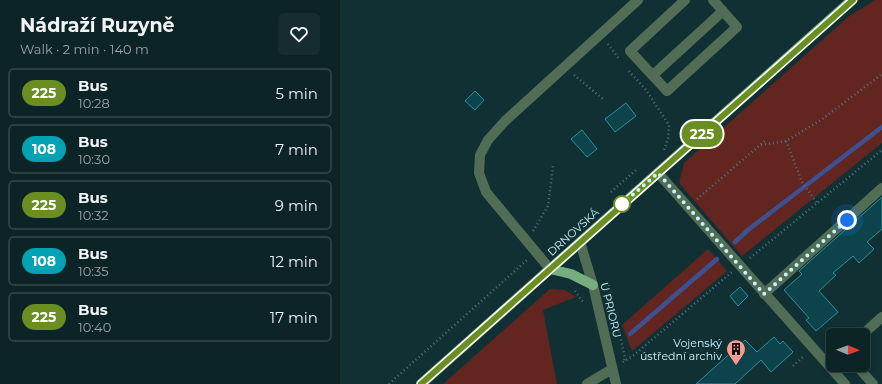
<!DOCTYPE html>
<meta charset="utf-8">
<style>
:root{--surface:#0d2427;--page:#162c2f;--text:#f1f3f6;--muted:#9aa4a7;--line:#2d4144}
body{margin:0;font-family:Montserrat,sans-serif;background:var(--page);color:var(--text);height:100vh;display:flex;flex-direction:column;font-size:15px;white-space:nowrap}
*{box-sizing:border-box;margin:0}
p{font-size:13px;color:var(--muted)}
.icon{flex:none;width:22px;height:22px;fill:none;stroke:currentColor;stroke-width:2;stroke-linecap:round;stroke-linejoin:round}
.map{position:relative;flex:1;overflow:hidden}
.side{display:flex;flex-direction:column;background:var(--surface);width:340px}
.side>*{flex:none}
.badge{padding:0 8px;border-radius:13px;font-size:14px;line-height:26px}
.needle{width:26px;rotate:91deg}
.tools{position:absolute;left:486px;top:328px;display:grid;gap:8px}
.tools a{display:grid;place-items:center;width:44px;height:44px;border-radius:6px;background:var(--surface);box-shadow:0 2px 6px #0003,0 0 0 1px var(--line);font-size:20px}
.you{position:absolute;width:20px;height:20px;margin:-10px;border:3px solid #fff;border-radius:50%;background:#1a73e8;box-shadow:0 0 0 6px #1a73e833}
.map>.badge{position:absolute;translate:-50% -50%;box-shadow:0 0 0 2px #fff}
.round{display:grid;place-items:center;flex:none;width:42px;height:42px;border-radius:6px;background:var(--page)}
.head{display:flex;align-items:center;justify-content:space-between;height:68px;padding:0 20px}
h1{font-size:19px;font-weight:700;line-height:30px}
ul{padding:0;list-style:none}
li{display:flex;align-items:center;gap:12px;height:50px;margin:0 8px 6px;padding:0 12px;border:2px solid var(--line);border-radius:6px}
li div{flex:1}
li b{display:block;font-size:15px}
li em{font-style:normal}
li .badge{min-width:44px;font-weight:700;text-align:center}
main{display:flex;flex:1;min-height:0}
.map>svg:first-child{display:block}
.green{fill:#622520}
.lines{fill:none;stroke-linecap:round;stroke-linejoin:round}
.stream{stroke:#3b5192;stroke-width:4.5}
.building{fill:#0d444b;stroke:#2b919e}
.path{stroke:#4f7378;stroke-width:2.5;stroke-dasharray:1 3;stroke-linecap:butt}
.minor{stroke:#526d55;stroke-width:10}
.major{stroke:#76af7d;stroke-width:10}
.line-casing{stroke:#fff;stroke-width:9}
.line{stroke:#6b8e23;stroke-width:6}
.walk{stroke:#c8f4fb;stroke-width:4;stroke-dasharray:0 7.2}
.stop-dot{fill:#fff;stroke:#6b8e23;stroke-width:2}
.labels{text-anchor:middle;stroke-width:3.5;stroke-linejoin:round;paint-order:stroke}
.street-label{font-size:11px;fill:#c8f4fb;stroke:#113034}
.poi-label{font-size:11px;fill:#c8f4fb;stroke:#113034;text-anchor:end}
</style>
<main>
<section class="side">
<div class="head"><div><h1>Nádraží Ruzyně</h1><p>Walk · 2 min · 140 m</p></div><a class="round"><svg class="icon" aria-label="heart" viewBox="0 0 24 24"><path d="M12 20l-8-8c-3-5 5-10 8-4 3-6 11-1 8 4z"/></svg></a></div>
<ul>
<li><span class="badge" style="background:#6b8e23;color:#fff">225</span><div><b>Bus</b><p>10:28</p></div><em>5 min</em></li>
<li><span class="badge" style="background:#00a3b4;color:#fff">108</span><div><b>Bus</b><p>10:30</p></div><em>7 min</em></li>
<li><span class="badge" style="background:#6b8e23;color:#fff">225</span><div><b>Bus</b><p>10:32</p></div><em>9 min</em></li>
<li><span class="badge" style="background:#00a3b4;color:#fff">108</span><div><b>Bus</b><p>10:35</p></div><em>12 min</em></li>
<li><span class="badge" style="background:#6b8e23;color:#fff">225</span><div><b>Bus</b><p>10:40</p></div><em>17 min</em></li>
</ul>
</section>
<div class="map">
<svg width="542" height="384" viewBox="0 0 542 384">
<rect width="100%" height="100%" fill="#113034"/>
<g class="green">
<path d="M 535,0 L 542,0 L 542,143 L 402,256 L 339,183 L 344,163 L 508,17 Z"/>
<path d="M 368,249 L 387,271 L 292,351 L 282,325 Z"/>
<path d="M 210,289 L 225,290 L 236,297 L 203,310 L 217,384 L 103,384 Z"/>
</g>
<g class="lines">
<g class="stream">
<path d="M 395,242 L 408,230 L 542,127"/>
<path d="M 290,334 L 377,259"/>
</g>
</g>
<g class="building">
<path d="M 135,91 L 144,100 L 135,110 L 125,101 Z"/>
<path d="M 286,103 L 296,116 L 275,132 L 265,119 Z"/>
<path d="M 242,130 L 257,149 L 247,157 L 231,139 Z"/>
<path d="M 542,197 L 542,229 L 527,242 L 534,249 L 519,263 L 513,256 L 493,273 L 496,275 L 479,291 L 498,312 L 476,331 L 466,320 L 469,318 L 444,290 L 462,274 L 459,271 Z"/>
<path d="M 400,287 L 408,296 L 398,306 L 390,296 Z"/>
<path d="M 434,337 L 440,344 L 443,341 L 453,352 L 431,372 L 421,360 L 395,384 L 356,384 L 405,340 L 417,352 Z"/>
</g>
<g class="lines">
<g class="path">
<path d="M 268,44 L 279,59"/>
<path d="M 289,71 L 306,90 L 329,125 L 328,140 L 324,150"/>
<path d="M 234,75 L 263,99"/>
<path d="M 446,141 L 462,182 L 477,203"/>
<path d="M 421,145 L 446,141 L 481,120 L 542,74"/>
<path d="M 271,192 L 297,169"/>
<path d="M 357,199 L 426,140"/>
<path d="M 193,231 L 208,206 L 213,166"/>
<path d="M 410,258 L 542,150"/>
<path d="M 268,281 L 285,358 L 284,361"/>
<path d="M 235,291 L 243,302"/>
<path d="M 283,362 L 294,355 L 392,272"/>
<path d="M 453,366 L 464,356"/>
<path d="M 49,384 L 187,260"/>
</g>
<g class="minor">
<path d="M 345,0 L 290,51 L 327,91 L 397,27 L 373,0"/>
<path d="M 313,75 L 383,11"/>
<path d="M 318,173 L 505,384"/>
<path d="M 240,242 L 253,285 L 276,384"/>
<path d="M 210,269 L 146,192 L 139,173 L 140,155 L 148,140 L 165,121 L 298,0"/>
<path d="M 424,294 L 542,188"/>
<path d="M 522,335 L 542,317"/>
<path d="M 516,365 L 533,384"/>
<path d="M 247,384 L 272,369"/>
</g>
<g class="major">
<path d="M 210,269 L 231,274 L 253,285"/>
<path d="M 81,384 L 512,0"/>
</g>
</g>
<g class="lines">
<defs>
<path id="line" d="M 81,384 L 513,0"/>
</defs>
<use href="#line" class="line-casing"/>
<use href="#line" class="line"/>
<path class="walk" d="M 282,204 L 318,173 L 424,294 L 507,220"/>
</g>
<defs>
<symbol id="building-pin" viewBox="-11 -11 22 30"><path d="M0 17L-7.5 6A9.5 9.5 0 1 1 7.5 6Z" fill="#f59c91" stroke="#113034"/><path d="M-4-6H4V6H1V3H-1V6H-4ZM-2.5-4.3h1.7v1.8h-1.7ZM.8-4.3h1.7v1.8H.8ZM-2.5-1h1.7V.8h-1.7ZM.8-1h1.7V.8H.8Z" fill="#111"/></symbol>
</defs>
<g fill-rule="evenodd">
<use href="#building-pin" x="385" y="338" width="22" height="30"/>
</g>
<circle class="stop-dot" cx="282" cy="204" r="8"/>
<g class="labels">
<g class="street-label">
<text transform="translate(233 232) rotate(-42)" y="4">DRNOVSKÁ</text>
<text transform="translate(271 310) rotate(76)" y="4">U PRIORU</text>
</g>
<g class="poi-label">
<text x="382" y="347">Vojenský<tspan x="382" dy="13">ústřední archiv</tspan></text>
</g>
</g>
</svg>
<div class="tools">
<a><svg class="needle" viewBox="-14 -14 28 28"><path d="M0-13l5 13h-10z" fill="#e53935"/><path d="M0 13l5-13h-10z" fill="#9aa4a7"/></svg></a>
</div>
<div class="you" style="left:507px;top:220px"></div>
<b class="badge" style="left:362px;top:134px;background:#6b8e23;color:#fff">225</b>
</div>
</main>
